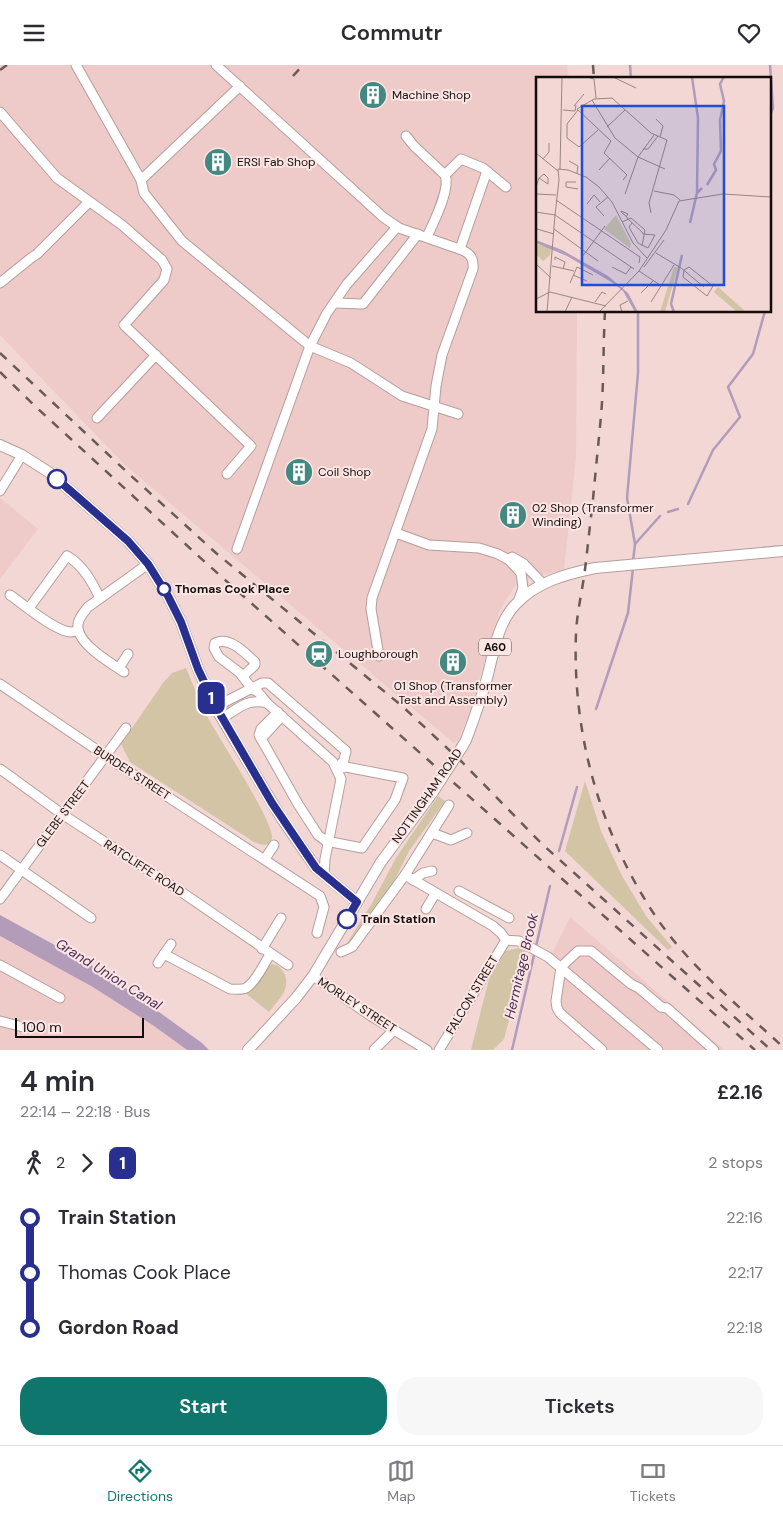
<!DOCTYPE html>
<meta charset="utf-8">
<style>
:root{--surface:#fff;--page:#f7f7f7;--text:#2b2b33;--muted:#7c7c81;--line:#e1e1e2;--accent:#0f766e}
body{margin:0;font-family:"DM Sans",sans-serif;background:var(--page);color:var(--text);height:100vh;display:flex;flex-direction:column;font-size:19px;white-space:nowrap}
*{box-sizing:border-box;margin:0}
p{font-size:16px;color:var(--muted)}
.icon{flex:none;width:28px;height:28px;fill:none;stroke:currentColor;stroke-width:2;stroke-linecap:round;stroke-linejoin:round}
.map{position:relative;height:985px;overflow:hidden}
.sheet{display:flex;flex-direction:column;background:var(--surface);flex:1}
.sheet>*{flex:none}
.badge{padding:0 10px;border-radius:8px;font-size:18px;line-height:32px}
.scale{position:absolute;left:15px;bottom:12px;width:129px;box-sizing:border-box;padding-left:5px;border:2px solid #140c0b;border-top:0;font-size:14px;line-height:18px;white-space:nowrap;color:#140c0b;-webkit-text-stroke:4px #fce6e4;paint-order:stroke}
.map>.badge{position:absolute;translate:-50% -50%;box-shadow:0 0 0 2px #fff}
.legs{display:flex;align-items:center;gap:8px;height:55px;padding:0 20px;font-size:16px}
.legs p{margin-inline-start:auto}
.summary{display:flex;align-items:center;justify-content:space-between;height:85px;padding:0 20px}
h1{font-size:28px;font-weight:600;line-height:38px}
.action{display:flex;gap:10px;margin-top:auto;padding:10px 20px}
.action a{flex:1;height:58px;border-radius:20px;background:var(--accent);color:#fff;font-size:20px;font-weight:600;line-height:58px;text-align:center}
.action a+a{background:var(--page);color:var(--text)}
ul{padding:0 20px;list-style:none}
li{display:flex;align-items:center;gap:18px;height:55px;font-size:19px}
li i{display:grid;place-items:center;width:8px;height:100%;margin:0 6px;background:currentColor}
li i::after{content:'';width:12px;height:12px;margin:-6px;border:4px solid;border-radius:50%;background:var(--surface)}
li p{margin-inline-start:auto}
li:first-child i{background:linear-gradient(#0000 50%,currentColor 0)}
li:last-child i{background:linear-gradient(currentColor 50%,#0000 0)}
header{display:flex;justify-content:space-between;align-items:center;height:65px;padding:0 20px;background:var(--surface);font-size:22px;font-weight:600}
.menu{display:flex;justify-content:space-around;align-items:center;height:70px;border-top:1px solid var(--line);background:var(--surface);font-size:14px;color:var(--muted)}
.menu a{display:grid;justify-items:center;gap:2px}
.menu .active{color:var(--accent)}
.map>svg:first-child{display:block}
.built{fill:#eecac8}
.green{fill:#d2c4a5}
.water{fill:#b29cba}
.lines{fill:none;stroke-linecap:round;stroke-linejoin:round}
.stream{stroke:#b29cba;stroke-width:2.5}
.minor-casing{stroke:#b69d9b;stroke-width:11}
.major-casing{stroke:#b69d9b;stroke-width:12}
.minor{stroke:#fff;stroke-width:9}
.major{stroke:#fff;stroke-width:10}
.rail{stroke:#695a58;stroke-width:2.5;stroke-dasharray:9 9;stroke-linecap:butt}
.major-bridge-casing{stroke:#b69d9b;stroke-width:12;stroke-linecap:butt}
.major-bridge{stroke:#fff;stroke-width:10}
.line-1-casing{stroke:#fff;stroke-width:11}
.line-1{stroke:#282f8f;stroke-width:8}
.stop-1-dot{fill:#fff;stroke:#282f8f;stroke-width:2.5}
.labels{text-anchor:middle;stroke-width:4;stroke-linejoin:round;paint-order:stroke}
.shield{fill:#fce6e4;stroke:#5a4d4c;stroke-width:1}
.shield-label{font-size:11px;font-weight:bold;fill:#140c0b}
.poi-label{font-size:12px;fill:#140c0b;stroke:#fce6e4;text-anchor:start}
.stop-label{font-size:12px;font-weight:bold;fill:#140c0b;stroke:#fce6e4;text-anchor:start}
.street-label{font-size:12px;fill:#140c0b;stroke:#fce6e4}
.water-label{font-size:14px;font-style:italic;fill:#4d2e58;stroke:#fce6e4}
.inset-river{fill:none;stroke:#b29cba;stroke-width:2.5}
.inset-road{fill:none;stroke:#998684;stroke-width:1}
.view{fill:#1d4ed8;fill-opacity:0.15;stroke:#1d4ed8;stroke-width:2.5}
.inset-edge{fill:none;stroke:#140c0b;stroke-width:2.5}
</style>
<header><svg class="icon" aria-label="menu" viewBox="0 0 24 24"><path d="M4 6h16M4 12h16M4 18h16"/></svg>Commutr<svg class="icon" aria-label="heart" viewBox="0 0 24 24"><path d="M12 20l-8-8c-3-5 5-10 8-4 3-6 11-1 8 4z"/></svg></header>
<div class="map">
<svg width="783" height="985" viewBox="0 0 783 985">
<rect width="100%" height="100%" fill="#f2d7d5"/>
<g class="built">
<path d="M 0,0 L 567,0 L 569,14 L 537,14 L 537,246 L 577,246 L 576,392 L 564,504 L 519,516 L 505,536 L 499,547 L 471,643 L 459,674 L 454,678 L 125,400 L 0,270 Z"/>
<path d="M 0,433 L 38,464 L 0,514 Z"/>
<path d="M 570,852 L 724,985 L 596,985 L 552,945 L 550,941 L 557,904 L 548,897 Z"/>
<path d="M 0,872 L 79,914 L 154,961 L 186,985 L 0,985 Z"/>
</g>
<g class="green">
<path d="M 186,603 C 193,620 200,637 208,653 C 219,673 273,756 272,772 C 271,783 261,780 254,777 L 130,697 L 121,679 L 163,618 L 172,608 Z"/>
<path d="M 585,716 L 601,766 L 622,811 L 646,851 L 672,882 L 668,885 L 565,786 Z"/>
<path d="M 438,731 L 445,736 L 409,786 L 391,822 L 348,882 L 344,883 L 372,838 L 396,793 Z"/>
<path d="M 518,883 L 527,885 L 504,974 L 493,985 L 471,985 L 489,914 L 506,886 Z"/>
<path d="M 272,899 C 277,900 279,901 282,905 C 294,921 279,934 269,947 L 244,927 C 264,919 259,908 272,899 Z"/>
</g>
<path class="water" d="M 0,850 L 102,906 L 202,978 L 209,985 L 187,985 L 154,961 L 91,921 L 0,871 Z"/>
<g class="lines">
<g class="stream">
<path d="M 630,0 L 631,14"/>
<path d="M 769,53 L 773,43 L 770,0"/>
<path d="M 688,439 L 713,385 L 740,352 L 728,322 L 753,289 L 765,246"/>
<path d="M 668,447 L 678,444"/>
<path d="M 635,479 L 627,433 L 638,308 L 638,246"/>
<path d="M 633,496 L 635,479 L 660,451"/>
<path d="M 596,644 L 628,548 L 633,503"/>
<path d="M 559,786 L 577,722"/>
<path d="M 512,985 L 550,821"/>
</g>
<defs>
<g id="minor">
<path d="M 76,0 L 141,115 L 144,128 L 182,176 L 310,281 L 351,298 L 402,331 L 458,349"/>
<path d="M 216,0 L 383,152 L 399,163 L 462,185 C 471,189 474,194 473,204 L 442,290 L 436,321 L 432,364 L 372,533 L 371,544 L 379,591"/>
<path d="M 0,47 L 57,113 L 122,160 L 162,195 L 167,204 L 164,215 L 124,260 L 251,381 L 227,409"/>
<path d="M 406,71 L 414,81 L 445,110 C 451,124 433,158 427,172"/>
<path d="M 445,110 L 461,94 L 483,103 L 506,122"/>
<path d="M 141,115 L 240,21"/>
<path d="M 460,184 L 487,106"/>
<path d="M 0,218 L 31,193 L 37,189 L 89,137"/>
<path d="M 334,238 L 363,239 L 418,169"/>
<path d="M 97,353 L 156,290"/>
<path d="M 0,426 L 22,390"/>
<path d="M 396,468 L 429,480 L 479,483 L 498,489 L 509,495 L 521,508 L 523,523 L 518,537"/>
<path d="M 237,484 L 310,281 L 327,248 L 347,219 L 397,162"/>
<path d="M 512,492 L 524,499 L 543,519"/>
<path d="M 10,530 C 23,539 56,567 71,567 C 73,567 76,566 78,565"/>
<path d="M 29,543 L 67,491 C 83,500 92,517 100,533"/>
<path d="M 119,603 L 128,589"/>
<path d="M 124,607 C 111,598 75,578 78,559 C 79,552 84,547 88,542 L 148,499"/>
<path d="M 243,611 L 255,600 L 255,597 C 245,588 230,571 215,578 L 214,583 L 219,592 L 240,608 L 252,624 L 258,627 L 267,638 L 333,697 L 341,714 L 325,794 L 324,810"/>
<path d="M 0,619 L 122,702 L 320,831 L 324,842 L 317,868"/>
<path d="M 215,642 L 262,618 L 268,618 L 346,686 L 344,695 L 337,704"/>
<path d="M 278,647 L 261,664 L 259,670 L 298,739 L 318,770 L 326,776 L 362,783 L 395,735 L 403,713 L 346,702 L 337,704"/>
<path d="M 222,653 C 238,644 247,633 267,638"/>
<path d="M 261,674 L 282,651"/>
<path d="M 0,704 L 62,749 L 180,826 L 288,900"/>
<path d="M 432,768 L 451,775 L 467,768"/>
<path d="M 0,790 L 91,853"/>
<path d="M 265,794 L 274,780"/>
<path d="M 405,810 L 493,861 L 501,868 L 506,875 L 519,876 L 548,892 L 658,985"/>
<path d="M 413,815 L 423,808 L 432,806"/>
<path d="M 459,826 L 509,853"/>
<path d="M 0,834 L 126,663"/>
<path d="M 426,844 L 435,829"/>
<path d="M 262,884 L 281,853"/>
<path d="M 341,887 L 352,882 L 405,810 L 449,740"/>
<path d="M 164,889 L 230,924 C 236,924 242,925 246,923 C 255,918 265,898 270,889"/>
<path d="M 158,898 L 171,879"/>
<path d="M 0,900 L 60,933"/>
<path d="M 313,911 L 371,951 L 427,985"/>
<path d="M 0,956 L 27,963"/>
<path d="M 374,985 L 394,965"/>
<path d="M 439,985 L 506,875"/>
<path d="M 602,985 L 560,948 L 557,943 L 556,936 L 561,902 L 578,886 L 591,886 L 631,919 L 639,923 L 661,942 L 667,943 L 714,985"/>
</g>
<g id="major">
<path d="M 0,380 L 22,390 L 50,408 L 128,476 L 148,499 L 168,531 L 181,557 L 198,604 L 215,642 L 282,754 L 316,803 L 357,837"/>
<path d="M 462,682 L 466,675 C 473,657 479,639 485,620 C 493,594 496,559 516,539 C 536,517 566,509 595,503 L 783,486"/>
<path d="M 248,985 L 296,933 L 313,911 L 381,797 L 433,727"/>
</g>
</defs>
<use href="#minor" class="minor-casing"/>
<use href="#major" class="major-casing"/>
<use href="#minor" class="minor"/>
<use href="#major" class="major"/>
<g class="rail">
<path d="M 593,0 L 594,14"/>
<path d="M 0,5 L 7,0"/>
<path d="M 293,11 L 303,0"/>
<path d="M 605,246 C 603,281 604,317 601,351 C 598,382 595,413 592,444 C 589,467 587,490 584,512 C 581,531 577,549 576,568 C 572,669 600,768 656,852 C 690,902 739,941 783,982"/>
<path d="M 0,288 L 128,408 L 216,488 L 402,641 L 462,697 L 542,779 L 771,985"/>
<path d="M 0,307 L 36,342 L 206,498 L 755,985"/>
</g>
<defs>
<path id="major-bridge" d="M 433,727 L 462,682"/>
</defs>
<use href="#major-bridge" class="major-bridge-casing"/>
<use href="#major-bridge" class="major-bridge"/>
</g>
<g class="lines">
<defs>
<path id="line-1" d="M 57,414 L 128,476 L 148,499 L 168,531 L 181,557 L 198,604 L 216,642 L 272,738 L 316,803 L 357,837 L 347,854"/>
</defs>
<use href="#line-1" class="line-1-casing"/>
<use href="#line-1" class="line-1"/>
</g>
<defs>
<symbol id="building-disc" viewBox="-11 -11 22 22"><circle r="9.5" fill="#438982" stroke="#fce6e4"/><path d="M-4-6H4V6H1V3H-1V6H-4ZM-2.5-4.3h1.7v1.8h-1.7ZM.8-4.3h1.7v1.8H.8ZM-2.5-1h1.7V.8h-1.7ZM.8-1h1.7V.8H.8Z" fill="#fff"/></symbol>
<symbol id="station-disc" viewBox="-11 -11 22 22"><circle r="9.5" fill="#438982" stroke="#fce6e4"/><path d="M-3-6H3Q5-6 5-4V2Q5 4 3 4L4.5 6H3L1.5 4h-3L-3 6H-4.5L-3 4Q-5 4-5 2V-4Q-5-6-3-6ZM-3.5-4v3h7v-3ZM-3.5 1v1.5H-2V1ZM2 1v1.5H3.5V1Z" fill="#fff"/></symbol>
</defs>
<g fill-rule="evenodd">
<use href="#building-disc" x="357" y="14" width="32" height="32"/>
<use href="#building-disc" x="202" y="81" width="32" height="32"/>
<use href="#building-disc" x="283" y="391" width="32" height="32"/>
<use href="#building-disc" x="497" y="434" width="32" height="32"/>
<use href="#station-disc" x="303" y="573" width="32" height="32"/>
<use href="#building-disc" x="437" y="581" width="32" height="32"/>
</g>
<g class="stop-1-dot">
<circle cx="57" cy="414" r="9"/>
<circle cx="164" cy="524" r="6"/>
<circle cx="347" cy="854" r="9"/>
</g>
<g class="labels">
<rect class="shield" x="479" y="573.5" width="32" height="17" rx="4"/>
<g class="shield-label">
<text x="495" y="586">A60</text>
</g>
<g class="poi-label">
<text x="392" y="34">Machine Shop</text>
<text x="237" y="101">ERSI Fab Shop</text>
<text x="318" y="411">Coil Shop</text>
<text x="532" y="447">02 Shop (Transformer<tspan x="532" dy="14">Winding)</tspan></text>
<text x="338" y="593">Loughborough</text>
<text x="453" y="625" text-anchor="middle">01 Shop (Transformer<tspan x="453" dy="14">Test and Assembly)</tspan></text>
</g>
<g class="stop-label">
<text x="175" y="528">Thomas Cook Place</text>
<text x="361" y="858">Train Station</text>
</g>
<g class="street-label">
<text transform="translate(132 708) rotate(33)" y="4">BURDER STREET</text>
<text transform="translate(427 731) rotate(-55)" y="4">NOTTINGHAM ROAD</text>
<text transform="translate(63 749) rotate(-53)" y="4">GLEBE STREET</text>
<text transform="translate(144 803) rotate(33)" y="4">RATCLIFFE ROAD</text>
<text transform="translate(472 930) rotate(-59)" y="4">FALCON STREET</text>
<text transform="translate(357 940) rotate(33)" y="4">MORLEY STREET</text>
</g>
<g class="water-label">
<text transform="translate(521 901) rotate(-77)" y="5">Hermitage Brook</text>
<text transform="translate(109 909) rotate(32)" y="5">Grand Union Canal</text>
</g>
</g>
<g transform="translate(536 12)">
<rect width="235" height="235" fill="#f2d7d5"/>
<path d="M 80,138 L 95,167 L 94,171 L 68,152 ZM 0,167 L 15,171 L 14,178 L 7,184 L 0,177 ZM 138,190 L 142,190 L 129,235 L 124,235 ZM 182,210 L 210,235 L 201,235 L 178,215 Z" fill="#d2c4a5"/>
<path d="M 0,163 L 26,173 L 72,199 L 92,216 L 102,235 L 99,235 L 87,214 L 77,206 L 31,179 L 0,166 Z" fill="#b29cba"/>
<path class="inset-river" d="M 156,0 L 162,41 L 161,116M 171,108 L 180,93 L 178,87 L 185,74 L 184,43 L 188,24 L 184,7 L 188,0M 154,146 L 161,116 L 166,111M 138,235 L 135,227 L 146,178"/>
<path class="inset-road" d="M 51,0 L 58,2 L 60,21M 77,0 L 100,11M 56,23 L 79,61 L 102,80 L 129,92M 38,29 L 48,17M 27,33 L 39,34 L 40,28M 42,33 L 31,47 L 31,61 L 43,70 L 62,53M 120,42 L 127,49 L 124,60M 71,50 L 89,33M 107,72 L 112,72 L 122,59M 0,76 L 22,94M 7,82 L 13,75 L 13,66M 33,84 L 42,89 L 41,96M 24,92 L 26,0M 63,93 L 74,81M 23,103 L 22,92 L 32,93 L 50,100 L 63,110 L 76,125 L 97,166 L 111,181M 87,103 L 91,98 L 68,76 L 75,64 L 41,32 L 58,22 L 76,21 L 115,56 L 131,63 L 113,126 L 115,136M 40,105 L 30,105 L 30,110 L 42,112M 0,110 L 3,101 L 8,97 L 12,101 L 12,107 L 3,101M 118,114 L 138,118 L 144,123M 0,117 L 20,118M 89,117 L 102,80 L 118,58M 20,123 L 104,180 L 103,186M 51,127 L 58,118 L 64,125M 0,135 L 19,138 L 23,103M 68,139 L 60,130 L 72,120M 90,140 L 92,137 L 85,134 L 86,136 L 90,139 L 92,142 L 106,155 L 107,157 L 119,158 L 112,171 L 102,166 L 93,150 L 96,146M 86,145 L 95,141 L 109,153 L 106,169M 1,152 L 18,157M 18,152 L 62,184M 120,176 L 145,191 L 168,210M 46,180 L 69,149M 19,183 L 19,180 L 29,185 L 27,192M 0,187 L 15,201M 16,189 L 38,194M 76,190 L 90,197 L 95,190M 108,190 L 128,163M 153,190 L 177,209 L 171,219 L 147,200 L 148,193 ZM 103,194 L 124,208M 37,198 L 51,204M 34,206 L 41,190 L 57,198M 105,216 L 117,204M 0,222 L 14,215 L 70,229M 59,225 L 66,215 L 70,217M 115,225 L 138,188M 11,235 L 19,138 L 98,192M 29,235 L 36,220M 63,235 L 103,194 L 130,153 L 143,124 L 187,117 L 235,120M 86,235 L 84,228 L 92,224"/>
<path class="view" d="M 46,29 L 188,29 L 188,208 L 46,208 Z"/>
<rect width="235" height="235" class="inset-edge"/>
</g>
</svg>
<div class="scale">100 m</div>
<b class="badge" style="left:211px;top:633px;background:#282f8f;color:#fff">1</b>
</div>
<section class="sheet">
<div class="summary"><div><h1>4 min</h1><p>22:14 – 22:18 · Bus</p></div><b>£2.16</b></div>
<div class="legs"><svg class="icon" aria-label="walk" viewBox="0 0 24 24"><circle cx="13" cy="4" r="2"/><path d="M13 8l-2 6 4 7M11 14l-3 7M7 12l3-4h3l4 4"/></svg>2<svg class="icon" aria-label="forward" viewBox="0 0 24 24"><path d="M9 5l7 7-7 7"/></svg><b class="badge" style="background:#282f8f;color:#fff">1</b><p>2 stops</p></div>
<ul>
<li><i style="color:#282f8f"></i><b>Train Station</b><p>22:16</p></li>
<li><i style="color:#282f8f"></i><span>Thomas Cook Place</span><p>22:17</p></li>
<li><i style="color:#282f8f"></i><b>Gordon Road</b><p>22:18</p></li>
</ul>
<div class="action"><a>Start</a><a>Tickets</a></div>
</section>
<nav class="menu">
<a class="active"><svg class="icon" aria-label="directions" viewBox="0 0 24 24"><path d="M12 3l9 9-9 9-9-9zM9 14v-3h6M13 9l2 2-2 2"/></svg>Directions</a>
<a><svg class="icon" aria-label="map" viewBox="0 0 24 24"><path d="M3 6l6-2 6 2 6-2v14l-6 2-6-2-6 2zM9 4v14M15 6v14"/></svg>Map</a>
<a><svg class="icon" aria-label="tickets" viewBox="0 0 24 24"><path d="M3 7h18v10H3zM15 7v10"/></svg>Tickets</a>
</nav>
